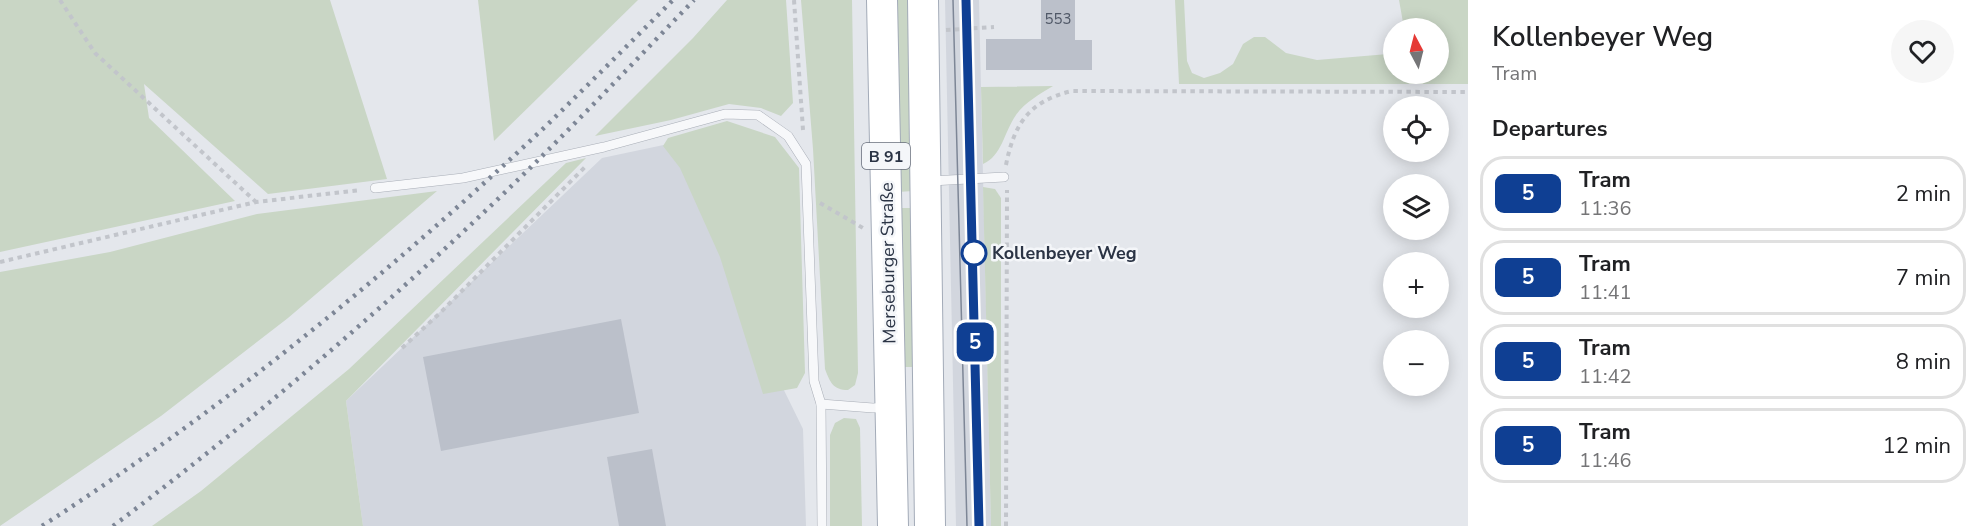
<!DOCTYPE html>
<meta charset="utf-8">
<style>
:root{--surface:#fff;--page:#f6f6f6;--text:#202124;--muted:#757577;--line:#e0e0e0}
body{margin:0;font-family:"Nunito Sans",sans-serif;background:var(--page);color:var(--text);height:100vh;display:flex;flex-direction:column;font-size:22px;white-space:nowrap}
*{box-sizing:border-box;margin:0}
p{font-size:20px;color:var(--muted)}
.icon{flex:none;width:33px;height:33px;fill:none;stroke:currentColor;stroke-width:2;stroke-linecap:round;stroke-linejoin:round}
.map{position:relative;flex:1;overflow:hidden}
.details{display:flex;flex-direction:column;background:var(--surface);width:510px}
.details>*{flex:none}
.badge{padding:0 12px;border-radius:9px;font-size:21px;line-height:39px}
.needle{width:39px;rotate:353deg}
.fabs{position:absolute;left:1383px;top:18px;display:grid;gap:12px}
.fabs a{display:grid;place-items:center;width:66px;height:66px;border-radius:50%;background:var(--surface);box-shadow:0 3px 15px #0003;font-size:30px}
.map>.badge{position:absolute;translate:-50% -50%;box-shadow:0 0 0 3px #fff}
h2{padding:0 24px;font-size:22px;line-height:54px}
.round{display:grid;place-items:center;flex:none;width:63px;height:63px;border-radius:32px;background:var(--page)}
.summary{display:flex;align-items:center;justify-content:space-between;height:102px;padding:0 24px}
h1{font-size:28px;font-weight:600;line-height:45px}
ul{padding:0;list-style:none}
li{display:flex;align-items:center;gap:18px;height:75px;margin:0 12px 9px;padding:0 12px;border:3px solid var(--line);border-radius:24px}
li div{flex:1}
li b{display:block;font-size:22px}
li em{font-style:normal}
li .badge{min-width:66px;font-weight:700;text-align:center}
main{display:flex;flex:1;min-height:0}
.map>svg:first-child{display:block}
.built{fill:#d2d6de}
.green{fill:#c9d6c5}
.building{fill:#bbc0ca}
.lines{fill:none;stroke-linecap:round;stroke-linejoin:round}
.service-casing{stroke:#a9aeb7;stroke-width:10}
.primary-casing{stroke:#a3abb8;stroke-width:32}
.path{stroke:#c2c5cb;stroke-width:4;stroke-dasharray:4.5 4.5;stroke-linecap:butt}
.service{stroke:#f7f8fa;stroke-width:9}
.primary{stroke:#fff;stroke-width:30}
.tram{stroke:#7d8696;stroke-width:1.5}
.rail{stroke:#7d8696;stroke-width:4.5;stroke-dasharray:3 6;stroke-linecap:butt}
.line-casing{stroke:#fff;stroke-width:14}
.line{stroke:#0f3f93;stroke-width:9}
.stop-dot{fill:#fff;stroke:#0f3f93;stroke-width:3}
.labels{text-anchor:middle;stroke-width:5;stroke-linejoin:round;paint-order:stroke}
.number-label{font-size:15px;fill:#4f5766}
.shield{fill:#f4f6f9;stroke:#676e7b;stroke-width:1.5}
.shield-label{font-size:16px;font-weight:bold;fill:#2b3445}
.stop-label{font-size:18px;font-weight:bold;fill:#2b3445;stroke:#f4f6f9;text-anchor:start}
.street-label{font-size:18px;fill:#2b3445;stroke:#f4f6f9}
</style>
<main>
<div class="map">
<svg width="1468" height="526" viewBox="0 0 1468 526">
<rect width="100%" height="100%" fill="#e4e7ec"/>
<g class="built">
<path d="M 945,0 L 979,0 L 991,526 L 956,526 Z"/>
<path d="M 673,143 L 777,376 L 803,429 L 806,526 L 363,526 L 346,401 L 602,158 Z"/>
</g>
<g class="green">
<path d="M 0,0 L 330,0 L 387,179 L 268,194 L 144,84 L 149,118 L 235,201 L 0,252 Z"/>
<path d="M 478,0 L 638,0 L 494,141 Z"/>
<path d="M 727,0 L 786,0 L 793,103 L 781,116 L 761,108 L 729,104 L 671,120 L 595,136 L 693,38 Z"/>
<path d="M 801,0 L 852,0 L 858,373 L 855,385 L 848,390 C 833,390 830,382 825,369 L 813,149 Z"/>
<path d="M 894,0 L 909,0 L 913,191 L 898,192 Z"/>
<path d="M 1175,0 L 1184,0 L 1187,61 L 1192,73 L 1204,78 L 1220,73 L 1233,64 L 1243,44 L 1254,37 L 1265,37 L 1286,53 L 1317,60 L 1388,54 L 1393,50 L 1394,74 L 1438,74 L 1438,28 L 1404,28 L 1399,0 L 1468,0 L 1468,84 L 1179,84 Z"/>
<path d="M 1053,86 C 1040,94 1025,102 1016,115 C 1004,132 1002,156 983,164 L 981,87 Z"/>
<path d="M 727,121 L 775,137 L 799,168 L 805,373 L 797,388 L 763,394 L 720,257 L 680,168 L 663,146 L 668,138 Z"/>
<path d="M 586,158 L 346,401 L 363,526 L 152,526 L 201,491 L 349,369 L 566,163 Z"/>
<path d="M 983,187 L 995,189 L 1001,198 L 1001,526 L 991,526 Z"/>
<path d="M 437,191 L 288,318 L 161,416 L 0,526 L 0,272 L 110,252 L 257,214 Z"/>
<path d="M 897,208 L 913,208 L 914,367 L 901,367 Z"/>
<path d="M 844,418 L 856,419 L 860,428 L 862,526 L 830,526 L 830,435 L 835,423 Z"/>
</g>
<g class="building">
<path d="M 1041,0 L 1075,0 L 1075,40 L 1092,40 L 1092,70 L 986,70 L 986,39 L 1041,39 Z"/>
<path d="M 621,319 L 639,413 L 441,451 L 423,357 Z"/>
<path d="M 652,449 L 666,526 L 619,526 L 607,457 Z"/>
</g>
<g class="lines">
<defs>
<g id="service">
<path d="M 931,181 L 1004,177"/>
<path d="M 375,188 L 463,178 L 604,147 L 725,114 L 758,115 L 788,136 L 806,164 L 814,381 L 821,404 L 822,526"/>
<path d="M 821,404 L 873,408 L 888,407"/>
</g>
<g id="primary">
<path d="M 882,0 L 893,526"/>
<path d="M 923,0 L 930,526"/>
</g>
</defs>
<use href="#service" class="service-casing"/>
<use href="#primary" class="primary-casing"/>
<g class="path">
<path d="M 60,0 L 95,53 L 256,202"/>
<path d="M 794,0 L 803,130"/>
<path d="M 946,30 L 994,27"/>
<path d="M 1006,165 C 1014,124 1029,101 1072,91 L 1468,92"/>
<path d="M 820,203 L 863,228"/>
<path d="M 0,262 L 256,202 L 361,190"/>
<path d="M 402,348 L 439,314 L 585,167"/>
<path d="M 1006,526 L 1007,190"/>
</g>
<use href="#service" class="service"/>
<use href="#primary" class="primary"/>
<g class="tram">
<path d="M 953,0 L 967,526"/>
<path d="M 966,0 L 973,243 L 979,526"/>
</g>
<g class="rail">
<path d="M 42,526 C 222,410 391,272 547,125 C 589,84 631,42 673,0"/>
<path d="M 113,526 C 258,417 396,298 526,172 C 583,116 638,58 694,0"/>
</g>
</g>
<g class="lines">
<defs>
<path id="line" d="M 966,0 L 979,526"/>
</defs>
<use href="#line" class="line-casing"/>
<use href="#line" class="line"/>
</g>
<circle class="stop-dot" cx="974" cy="253" r="12"/>
<g class="labels">
<g class="number-label">
<text x="1058" y="24">553</text>
</g>
<rect class="shield" x="862" y="143" width="48" height="26" rx="4.5"/>
<g class="shield-label">
<text x="886" y="162">B 91</text>
</g>
<g class="stop-label">
<text x="992" y="259">Kollenbeyer Weg</text>
</g>
<g class="street-label">
<text transform="translate(888 263) rotate(-91)" y="6">Merseburger Straße</text>
</g>
</g>
</svg>
<div class="fabs">
<a><svg class="needle" viewBox="-14 -14 28 28"><path d="M0-13l5 13h-10z" fill="#e53935"/><path d="M0 13l5-13h-10z" fill="#757577"/></svg></a>
<a><svg class="icon" aria-label="locate" viewBox="0 0 24 24"><circle cx="12" cy="12" r="6"/><path d="M12 2v4M12 18v4M2 12h4M18 12h4"/></svg></a>
<a><svg class="icon" aria-label="layers" viewBox="0 0 24 24"><path d="M12 4l9 5-9 5-9-5zM3 14l9 5 9-5"/></svg></a>
<a>+</a>
<a>−</a>
</div>
<b class="badge" style="left:975px;top:342px;background:#0f3f93;color:#fff">5</b>
</div>
<section class="details">
<div class="summary"><div><h1>Kollenbeyer Weg</h1><p>Tram</p></div><a class="round"><svg class="icon" aria-label="heart" viewBox="0 0 24 24"><path d="M12 20l-8-8c-3-5 5-10 8-4 3-6 11-1 8 4z"/></svg></a></div>
<h2>Departures</h2>
<ul>
<li><span class="badge" style="background:#0f3f93;color:#fff">5</span><div><b>Tram</b><p>11:36</p></div><em>2 min</em></li>
<li><span class="badge" style="background:#0f3f93;color:#fff">5</span><div><b>Tram</b><p>11:41</p></div><em>7 min</em></li>
<li><span class="badge" style="background:#0f3f93;color:#fff">5</span><div><b>Tram</b><p>11:42</p></div><em>8 min</em></li>
<li><span class="badge" style="background:#0f3f93;color:#fff">5</span><div><b>Tram</b><p>11:46</p></div><em>12 min</em></li>
</ul>
</section>
</main>
